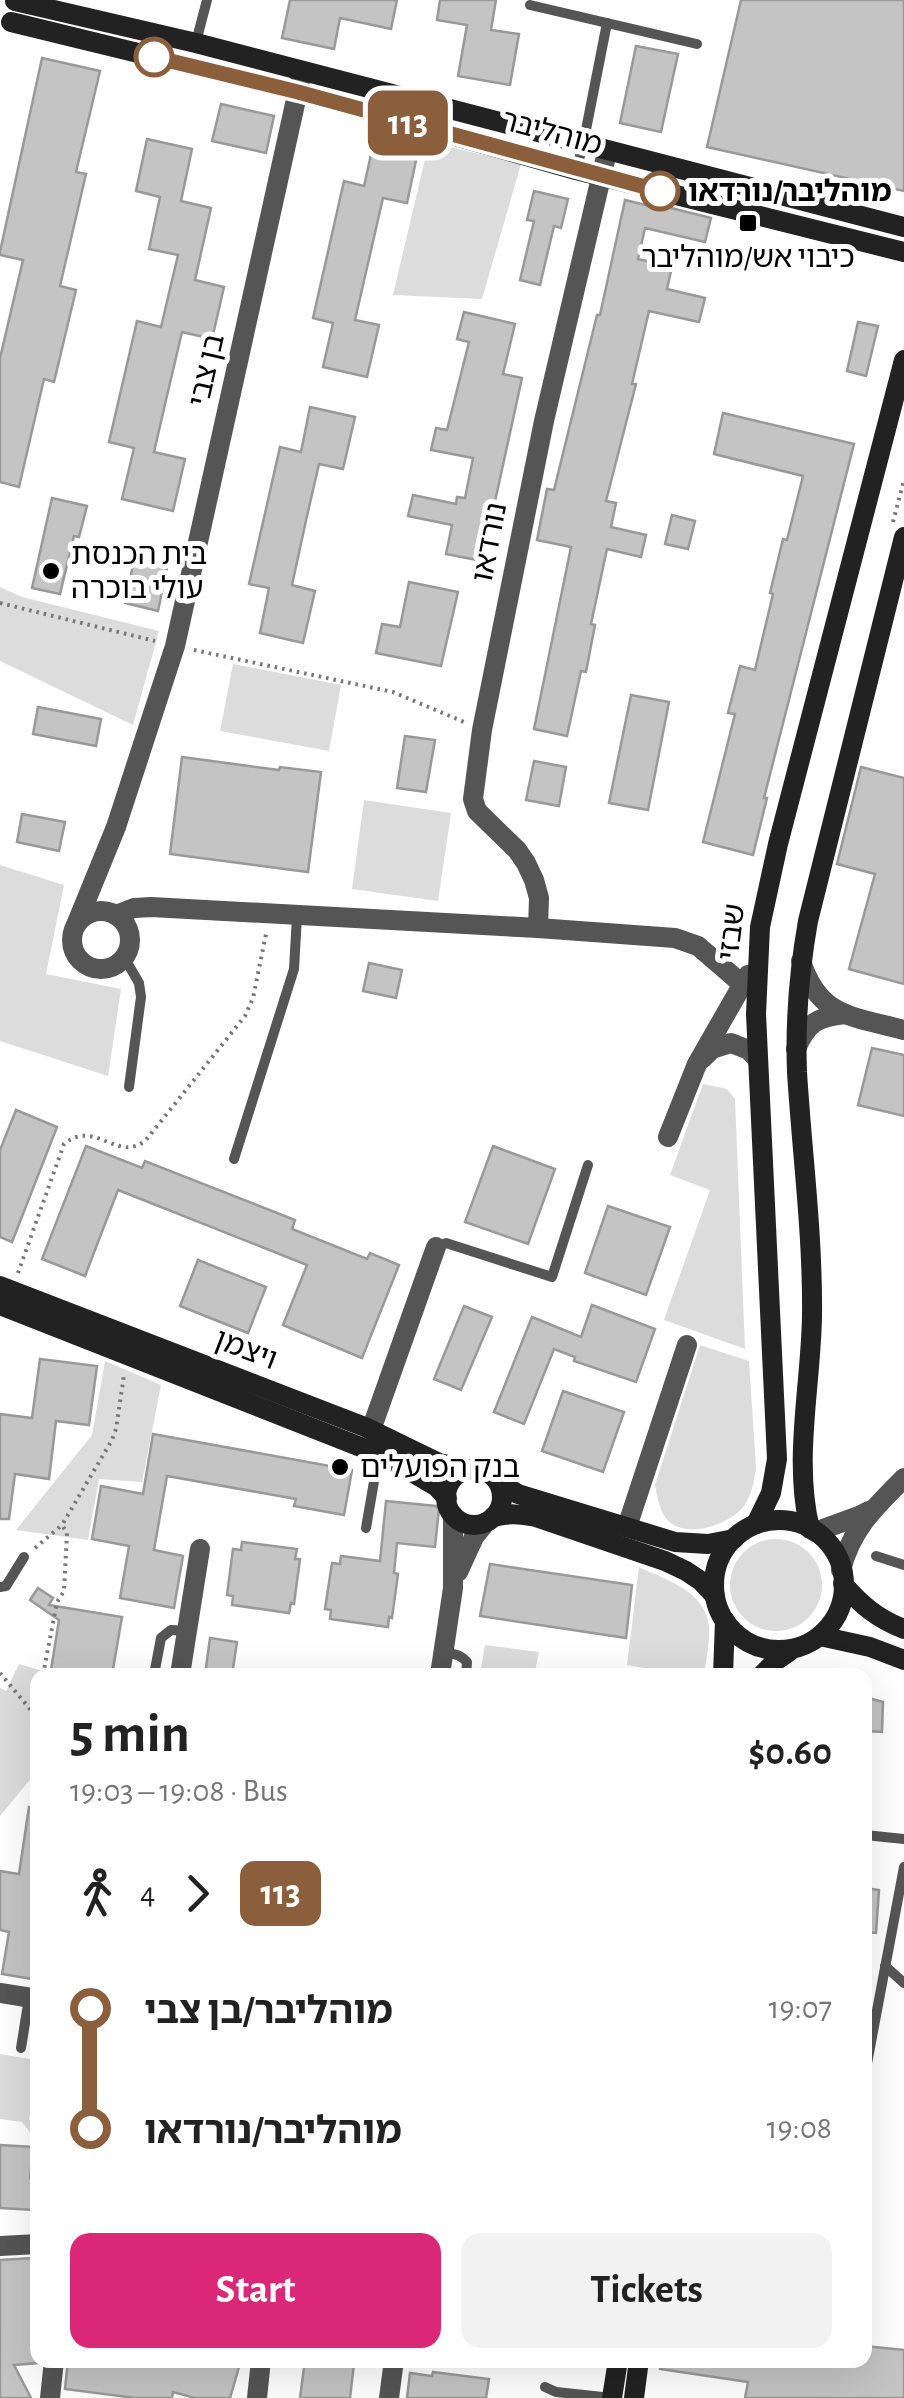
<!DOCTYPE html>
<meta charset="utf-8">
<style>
:root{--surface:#fff;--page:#f2f2f2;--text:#222;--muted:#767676;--accent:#db2777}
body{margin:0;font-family:"Alegreya Sans","Noto Sans Hebrew",sans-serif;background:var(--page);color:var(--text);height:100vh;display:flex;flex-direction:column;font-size:38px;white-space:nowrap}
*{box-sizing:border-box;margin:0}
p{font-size:32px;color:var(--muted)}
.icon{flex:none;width:55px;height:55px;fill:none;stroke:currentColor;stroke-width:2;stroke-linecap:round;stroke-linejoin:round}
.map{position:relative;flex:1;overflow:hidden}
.side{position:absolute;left:30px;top:1668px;width:842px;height:700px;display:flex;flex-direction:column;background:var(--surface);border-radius:20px;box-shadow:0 10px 40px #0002}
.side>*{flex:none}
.badge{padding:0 20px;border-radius:15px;font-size:35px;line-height:65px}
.map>.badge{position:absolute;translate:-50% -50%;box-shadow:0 0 0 5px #fff}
.legs{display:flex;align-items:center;gap:15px;height:110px;padding:0 40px;font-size:32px}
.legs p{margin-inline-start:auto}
.head{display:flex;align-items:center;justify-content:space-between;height:170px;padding:0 40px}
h1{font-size:55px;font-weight:700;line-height:75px}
.button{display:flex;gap:20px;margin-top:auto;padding:20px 40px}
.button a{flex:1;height:115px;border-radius:20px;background:var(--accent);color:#fff;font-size:40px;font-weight:700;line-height:115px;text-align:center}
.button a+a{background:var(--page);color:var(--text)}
ul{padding:0 40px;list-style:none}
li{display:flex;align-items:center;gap:35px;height:120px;font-size:38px}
li i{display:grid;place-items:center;width:15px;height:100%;margin:0 12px;background:currentColor}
li i::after{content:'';width:25px;height:25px;margin:-12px;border:8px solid;border-radius:50%;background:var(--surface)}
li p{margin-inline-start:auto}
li:first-child i{background:linear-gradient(#0000 50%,currentColor 0)}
li:last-child i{background:linear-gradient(currentColor 50%,#0000 0)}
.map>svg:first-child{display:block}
.green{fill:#dcdcdc}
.building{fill:#c4c4c4;stroke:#999;stroke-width:2.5}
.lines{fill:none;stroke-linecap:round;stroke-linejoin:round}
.path{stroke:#777;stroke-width:4;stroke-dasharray:2.5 5;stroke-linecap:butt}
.lane{stroke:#555;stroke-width:10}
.street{stroke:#555;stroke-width:20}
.secondary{stroke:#222;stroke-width:20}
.line-1-casing{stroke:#fff;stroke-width:22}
.line-1{stroke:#8b5e3c;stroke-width:15}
.stop-1-dot{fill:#fff;stroke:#8b5e3c;stroke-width:5}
.poi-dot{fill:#000;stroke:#fff;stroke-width:4}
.labels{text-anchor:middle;stroke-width:10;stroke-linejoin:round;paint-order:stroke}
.street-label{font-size:30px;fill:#000;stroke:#fff}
.stop-label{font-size:30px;font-weight:bold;fill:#000;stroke:#fff;text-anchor:start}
.poi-label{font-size:30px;fill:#000;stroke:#fff;text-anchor:start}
</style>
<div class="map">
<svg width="904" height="2398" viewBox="0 0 904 2398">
<rect width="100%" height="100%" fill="#fff"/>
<g class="green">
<path d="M 429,142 L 521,164 L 482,299 L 393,295 Z"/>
<path d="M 0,587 L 22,597 L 159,631 L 133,725 L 0,661 Z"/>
<path d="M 233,664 L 341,685 L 329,751 L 220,731 Z"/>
<path d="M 364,800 L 451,813 L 438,901 L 352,889 Z"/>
<path d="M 0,865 L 64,885 L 46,974 L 121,989 L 108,1076 L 0,1041 Z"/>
<path d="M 703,1084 L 727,1089 L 735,1099 L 745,1349 L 664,1320 L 710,1190 L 670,1175 Z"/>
<path d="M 700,1345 L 749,1361 L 756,1468 C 754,1481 752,1495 744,1506 C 729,1526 681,1541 665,1517 C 659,1508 657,1495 655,1485 Z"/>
<path d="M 105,1361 L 161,1385 L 142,1482 L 99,1479 L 88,1540 L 16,1530 L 92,1435 Z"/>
<circle cx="776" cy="1585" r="46"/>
<path d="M 639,1567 C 666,1580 706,1591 709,1627 C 710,1642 706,1660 704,1675 L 675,1675 L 674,1673 L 627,1665 Z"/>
<path d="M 485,1645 L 539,1652 L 534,1675 L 480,1675 Z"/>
<path d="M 19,1664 L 57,1675 L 38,1675 L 37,1771 L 0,1816 L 0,1688 L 6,1691 Z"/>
<path d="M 0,2054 L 36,2060 L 29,2120 L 37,2122 L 37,2146 L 36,2140 L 22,2122 L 0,2119 Z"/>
</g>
<g class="building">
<path d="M 290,0 L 397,0 L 391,29 L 340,18 L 334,49 L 282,38 Z"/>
<path d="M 440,0 L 496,0 L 491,30 L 519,34 L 510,85 L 458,76 L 467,25 L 437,20 Z"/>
<path d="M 741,0 L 904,0 L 904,191 L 707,147 Z"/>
<path d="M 636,46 L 678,54 L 661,132 L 620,123 Z"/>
<path d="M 42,58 L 100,71 L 76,172 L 86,174 L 60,286 L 76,290 L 54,382 L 44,379 L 19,487 L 0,482 L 0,358 L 23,260 L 0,255 L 0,252 Z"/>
<path d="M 221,104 L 274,116 L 266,153 L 212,141 Z"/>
<path d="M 147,139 L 192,149 L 181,201 L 211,208 L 195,280 L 224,287 L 212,339 L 182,332 L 166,400 L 154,452 L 185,459 L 173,511 L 122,499 L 134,448 L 109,442 L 137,321 L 161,327 L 178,255 L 149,249 L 160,197 L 136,191 Z"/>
<path d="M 374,141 L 418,151 L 407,203 L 383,198 L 355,320 L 379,325 L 367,377 L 323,367 L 333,323 L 313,318 L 344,181 L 364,186 Z"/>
<path d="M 534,191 L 568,199 L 561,228 L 554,226 L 540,285 L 520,280 L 534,221 L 527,220 Z"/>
<path d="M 625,200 L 658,208 L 659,205 L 711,218 L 705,242 L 645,228 L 638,259 L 672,267 L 667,289 L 705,298 L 699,322 L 649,311 L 632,384 L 636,384 L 606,501 L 616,503 L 611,527 L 646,535 L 641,557 L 607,549 L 591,624 L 595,625 L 586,672 L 581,671 L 567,736 L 534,729 L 571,547 L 537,540 L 547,489 L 554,490 L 597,315 L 600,315 Z"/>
<path d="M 464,312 L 515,324 L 503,374 L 522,378 L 482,561 L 446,554 L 452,525 L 408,516 L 413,495 L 456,504 L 457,497 L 465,498 L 473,458 L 431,450 L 436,428 L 447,430 L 469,342 L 457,339 Z"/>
<path d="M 858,322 L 878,326 L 866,376 L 847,371 Z"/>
<path d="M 310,407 L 355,417 L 343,469 L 319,464 L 307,516 L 292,585 L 315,591 L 303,643 L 260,633 L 269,588 L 249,584 L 280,447 L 301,452 Z"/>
<path d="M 723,413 L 854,444 L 764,798 L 767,798 L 753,855 L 703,842 L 735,714 L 728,713 L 740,666 L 755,670 L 773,594 L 770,593 L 783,539 L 787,540 L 803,476 L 714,454 Z"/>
<path d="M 52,498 L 87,506 L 79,537 L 74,536 L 60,594 L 32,588 Z"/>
<path d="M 672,515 L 695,521 L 688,549 L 665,544 Z"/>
<path d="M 134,560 L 167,568 L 158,611 L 125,603 Z"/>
<path d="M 409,582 L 458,592 L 441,666 L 376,653 L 382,624 L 400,627 Z"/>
<path d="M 631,695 L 669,702 L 648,810 L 609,803 Z"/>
<path d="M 38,707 L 101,719 L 96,746 L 33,734 Z"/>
<path d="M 405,736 L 435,740 L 426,792 L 397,788 Z"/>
<path d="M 182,757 L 279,770 L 280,767 L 321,772 L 308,872 L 170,854 Z"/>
<path d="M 534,761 L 566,767 L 559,806 L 526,800 Z"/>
<path d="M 861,767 L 904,778 L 904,984 L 849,969 L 875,874 L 837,864 Z"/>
<path d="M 22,814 L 65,822 L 59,851 L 17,842 Z"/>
<path d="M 369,963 L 402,970 L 396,998 L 363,991 Z"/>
<path d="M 872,1048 L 904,1055 L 904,1116 L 858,1105 Z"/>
<path d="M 16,1110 L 57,1127 L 12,1242 L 0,1237 L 0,1150 Z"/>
<path d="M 86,1146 L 142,1168 L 145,1161 L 295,1220 L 292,1229 L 367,1259 L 370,1253 L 399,1265 L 362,1358 L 283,1325 L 307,1265 L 118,1190 L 85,1276 L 42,1259 Z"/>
<path d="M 493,1146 L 555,1169 L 528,1244 L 465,1222 Z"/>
<path d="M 608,1206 L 670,1227 L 646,1295 L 585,1273 Z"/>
<path d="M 198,1260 L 266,1287 L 248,1333 L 180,1306 Z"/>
<path d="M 592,1305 L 655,1329 L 636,1382 L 574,1361 L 575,1357 L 554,1349 L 524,1424 L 494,1412 L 532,1317 L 581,1337 Z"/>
<path d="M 464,1306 L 492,1317 L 461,1390 L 434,1379 Z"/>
<path d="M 40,1359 L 97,1366 L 89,1425 L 56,1421 L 49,1479 L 15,1474 L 9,1519 L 0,1519 L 0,1414 L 32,1418 Z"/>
<path d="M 563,1391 L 624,1412 L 603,1472 L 542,1451 Z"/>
<path d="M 153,1434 L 352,1470 L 344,1515 L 294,1506 L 296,1499 L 167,1476 L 154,1550 L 183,1556 L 174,1608 L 120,1598 L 129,1546 L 92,1539 L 101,1486 L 143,1494 Z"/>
<path d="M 386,1501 L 436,1506 L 439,1509 L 435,1547 L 397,1543 L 394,1573 L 398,1574 L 392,1618 L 389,1617 L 388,1627 L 330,1619 L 331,1610 L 325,1609 L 332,1563 L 340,1564 L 341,1556 L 380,1561 Z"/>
<path d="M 242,1542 L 297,1549 L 295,1559 L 300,1559 L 294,1604 L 291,1603 L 289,1613 L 232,1605 L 233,1596 L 227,1595 L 233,1549 L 241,1550 Z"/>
<path d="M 490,1564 L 632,1585 L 626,1638 L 480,1616 Z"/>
<path d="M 38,1588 L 53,1598 L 49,1605 L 122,1617 L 112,1675 L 81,1675 L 51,1670 L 59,1620 L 30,1600 Z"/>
<path d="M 210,1638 L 237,1642 L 232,1675 L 205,1675 Z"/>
<path d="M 865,1697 L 883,1702 L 882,1732 L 865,1731 Z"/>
<path d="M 29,1807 L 38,1808 L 38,1980 L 2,1974 L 9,1932 L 0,1930 L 0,1871 L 19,1874 Z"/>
<path d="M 865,1888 L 879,1890 L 876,1933 L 865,1932 Z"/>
<path d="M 0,2145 L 33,2147 L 30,2178 L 35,2179 L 33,2210 L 0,2208 Z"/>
<path d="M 32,2258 L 33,2310 L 38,2310 L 38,2363 L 14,2365 L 31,2398 L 0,2398 L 0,2260 Z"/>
<path d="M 865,2346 L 904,2350 L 904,2398 L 745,2398 L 748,2382 L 660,2369 L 661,2360 L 865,2360 Z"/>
<path d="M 68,2360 L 241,2360 L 230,2398 L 195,2398 L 173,2392 L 172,2398 L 135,2398 L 65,2389 Z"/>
<path d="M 305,2360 L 354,2364 L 350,2398 L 300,2398 Z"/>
<path d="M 433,2372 L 489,2379 L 486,2398 L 407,2398 L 410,2373 L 432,2376 Z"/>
</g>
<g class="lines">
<g class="path">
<path d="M 893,522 L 904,480"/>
<path d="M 0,603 L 155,641"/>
<path d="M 194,650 L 393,692 L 464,722"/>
<path d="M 18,1273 L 64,1144 C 96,1118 117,1164 146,1140 L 245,1016 L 253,998 L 266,934"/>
<path d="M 35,1548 L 62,1525"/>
<path d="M 0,1673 L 35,1715 L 38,1723"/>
<path d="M 43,1675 L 57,1602 L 64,1591 L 67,1533 L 62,1525 L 112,1440 L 116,1429 L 124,1375"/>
<path d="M 35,1715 L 38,1704"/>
</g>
<g class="lane">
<path d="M 530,5 L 697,44"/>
<path d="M 196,42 L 207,0"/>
<path d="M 576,170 L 583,145 L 607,23"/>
<path d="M 124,957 L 139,983 L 141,997 L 129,1087"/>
<path d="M 234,1159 L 294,969 L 297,916"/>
<path d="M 437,1247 L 446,1243 L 552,1277 L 588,1165"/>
<path d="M 366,1528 L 376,1470 L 385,1458"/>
<path d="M 876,1556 L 904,1565"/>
<path d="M 0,1587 L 6,1586 L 24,1557"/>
<path d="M 444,1652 C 453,1654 460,1654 467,1662 L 466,1675"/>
<path d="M 154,1675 L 161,1638 L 171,1630 L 186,1631"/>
<path d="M 865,1835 L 904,1839"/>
<path d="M 885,1966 L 904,1983"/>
<path d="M 21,2048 L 29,1998"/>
<path d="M 865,2074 L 904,1867"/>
<path d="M 545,2387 L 556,2392 L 612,2398"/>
</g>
<g class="street">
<circle cx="101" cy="940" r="29"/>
<path d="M 116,915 L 134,908 L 151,907 L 538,928 L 675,938 L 698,946 L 742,984"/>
<path d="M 76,925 L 116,827 L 175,646 L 301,77"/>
<path d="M 538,928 L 539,898 L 534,880 L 526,863 L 517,850 L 477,811 L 473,799 L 482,730 L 544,421 L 607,152"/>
<path d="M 801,961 C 819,1018 853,1016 904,1030"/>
<path d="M 796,1049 C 807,1023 817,1017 845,1014"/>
<path d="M 702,1059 L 712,1049 L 731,1043 L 749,1050 L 758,1060"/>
<path d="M 668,1137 L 697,1064 L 748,975"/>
<path d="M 371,1430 L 436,1247"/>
<path d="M 627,1527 L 687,1345"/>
<path d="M 815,1532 L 859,1516 L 869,1511"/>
<path d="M 841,1570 C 851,1529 875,1507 904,1478"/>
<path d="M 458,1572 L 474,1537 L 486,1522"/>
<path d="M 180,1675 L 200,1549"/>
<path d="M 440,1675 L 453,1588 L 453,1515"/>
<path d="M 0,1993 L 38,1999"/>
<path d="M 0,2246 L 38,2244"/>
<path d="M 50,2398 L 54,2360"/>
<path d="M 257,2398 L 261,2360"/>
<path d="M 389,2398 L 394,2360"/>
</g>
<g class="secondary">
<path d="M 15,1 L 196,43 L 904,227"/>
<path d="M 11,22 L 298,92 L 576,170 L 904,252"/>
<path d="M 0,1286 L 365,1427 L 439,1463 L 469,1469"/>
<path d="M 0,1305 L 386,1457 L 437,1487 L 447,1498"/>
<circle cx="474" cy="1497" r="28"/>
<path d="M 499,1483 L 518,1494 L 675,1542 L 708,1544 L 734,1539"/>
<path d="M 493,1517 C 508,1513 520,1514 536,1517 L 665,1561 L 686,1571 L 701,1581 L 715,1596"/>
<circle cx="779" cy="1585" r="65"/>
<path d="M 756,1524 L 771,1493 L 777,1459 L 756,1014 L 760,927 L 778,844 L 904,360"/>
<path d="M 810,1529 C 793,1461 811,1385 812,1316 C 813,1235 802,1153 797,1072 C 795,1020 799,972 808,921 L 904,537"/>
<path d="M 843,1584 C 861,1605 878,1619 904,1629"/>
<path d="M 820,1636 L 870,1647 L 904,1660"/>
<path d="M 723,1675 L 725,1621"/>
<path d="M 762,1675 L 777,1660 L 790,1651"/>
<path d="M 612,2398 L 618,2360"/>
<path d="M 634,2398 L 639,2360"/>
</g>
</g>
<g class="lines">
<defs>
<path id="line-1" d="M 154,57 L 298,92 L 660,191"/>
</defs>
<use href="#line-1" class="line-1-casing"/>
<use href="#line-1" class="line-1"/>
</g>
<g class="stop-1-dot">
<circle cx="154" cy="57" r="18"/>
<circle cx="660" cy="191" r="18"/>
</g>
<g class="poi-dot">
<rect x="738" y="213" width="20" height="20" rx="5"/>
<circle cx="51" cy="571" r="10"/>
<circle cx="340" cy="1467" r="10"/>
</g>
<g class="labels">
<g class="street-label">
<text transform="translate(552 132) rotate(15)" y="10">מוהליבר</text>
<text transform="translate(206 370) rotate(-77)" y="10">בן צבי</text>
<text transform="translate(489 542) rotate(-79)" y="10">נורדאו</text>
<text transform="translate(731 932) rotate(-83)" y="10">שבזי</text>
<text transform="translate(246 1349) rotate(21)" y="10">ויצמן</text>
</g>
<g class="stop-label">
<text x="688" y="201">מוהליבר/נורדאו</text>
</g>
<g class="poi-label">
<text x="748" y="267" text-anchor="middle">כיבוי אש/מוהליבר</text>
<text x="71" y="564">בית הכנסת<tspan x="71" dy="34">עולי בוכרה</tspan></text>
<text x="360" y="1477">בנק הפועלים</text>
</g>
</g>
</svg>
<b class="badge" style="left:408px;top:123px;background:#8b5e3c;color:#fff">113</b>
<section class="side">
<div class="head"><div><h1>5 min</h1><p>19:03 – 19:08 · Bus</p></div><b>$0.60</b></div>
<div class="legs"><svg class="icon" aria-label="walk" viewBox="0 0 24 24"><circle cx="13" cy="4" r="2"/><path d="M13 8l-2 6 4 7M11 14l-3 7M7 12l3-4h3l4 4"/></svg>4<svg class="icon" aria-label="forward" viewBox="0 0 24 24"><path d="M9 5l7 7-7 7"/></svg><b class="badge" style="background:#8b5e3c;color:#fff">113</b></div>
<ul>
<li><i style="color:#8b5e3c"></i><b>מוהליבר/בן צבי</b><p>19:07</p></li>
<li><i style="color:#8b5e3c"></i><b>מוהליבר/נורדאו</b><p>19:08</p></li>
</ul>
<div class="button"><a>Start</a><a>Tickets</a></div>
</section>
</div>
